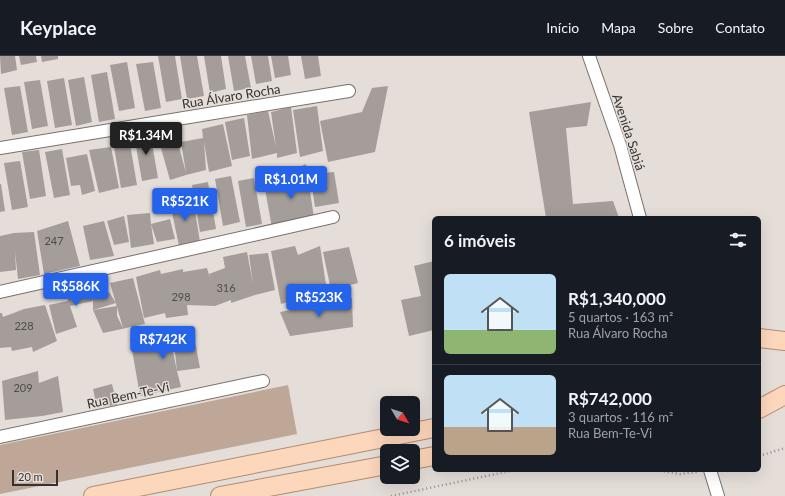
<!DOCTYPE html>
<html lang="pt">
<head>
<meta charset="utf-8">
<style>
  :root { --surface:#171b24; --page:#20242c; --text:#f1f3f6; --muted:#9ea1a6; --line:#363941; --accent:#2563eb }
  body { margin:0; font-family:Lato,sans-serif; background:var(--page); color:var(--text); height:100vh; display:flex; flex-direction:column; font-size:15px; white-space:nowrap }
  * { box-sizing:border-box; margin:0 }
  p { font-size:13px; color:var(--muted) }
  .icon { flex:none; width:22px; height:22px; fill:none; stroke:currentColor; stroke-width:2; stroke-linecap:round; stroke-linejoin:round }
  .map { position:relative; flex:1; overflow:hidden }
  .sheet { position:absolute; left:432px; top:160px; width:329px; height:256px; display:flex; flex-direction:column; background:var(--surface); border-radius:6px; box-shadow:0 4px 16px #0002 }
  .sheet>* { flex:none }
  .needle { width:26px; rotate:129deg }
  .fabs { position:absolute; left:380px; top:340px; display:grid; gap:8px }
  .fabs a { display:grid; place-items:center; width:40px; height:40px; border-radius:6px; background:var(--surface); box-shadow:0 4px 16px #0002; font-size:20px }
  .scale { position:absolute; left:12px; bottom:10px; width:46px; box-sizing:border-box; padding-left:4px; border:2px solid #34312f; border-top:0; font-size:11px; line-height:14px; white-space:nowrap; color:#34312f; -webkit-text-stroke:3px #e4ddd8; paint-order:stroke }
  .price { position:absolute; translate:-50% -34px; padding:0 9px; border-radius:4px; background:var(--accent); color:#fff; font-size:13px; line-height:26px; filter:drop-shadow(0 1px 2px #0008) }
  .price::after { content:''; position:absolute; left:50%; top:24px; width:12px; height:9px; margin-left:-6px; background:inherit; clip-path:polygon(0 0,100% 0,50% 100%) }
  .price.selected { background:#222; color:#fff }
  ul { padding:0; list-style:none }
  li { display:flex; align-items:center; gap:12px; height:100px; padding:0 12px }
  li+li { border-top:1px solid var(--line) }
  li span { display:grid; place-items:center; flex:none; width:112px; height:80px; border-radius:6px; color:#555 }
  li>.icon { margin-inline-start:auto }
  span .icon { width:48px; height:48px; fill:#fffc; stroke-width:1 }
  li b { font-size:17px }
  h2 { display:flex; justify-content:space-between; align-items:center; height:48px; padding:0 12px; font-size:17px }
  header { display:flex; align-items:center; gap:24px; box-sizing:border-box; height:56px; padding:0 20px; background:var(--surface); border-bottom:1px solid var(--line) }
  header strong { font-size:19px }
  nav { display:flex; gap:22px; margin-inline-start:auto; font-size:14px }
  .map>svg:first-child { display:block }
  .green { fill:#bea797 }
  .building { fill:#a49d99 }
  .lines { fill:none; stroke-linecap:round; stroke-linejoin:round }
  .street-casing { stroke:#77716c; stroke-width:14 }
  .primary-casing { stroke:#b58b6e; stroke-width:20 }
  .path { stroke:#95908c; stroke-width:2.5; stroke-dasharray:1 3; stroke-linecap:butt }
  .street { stroke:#fff; stroke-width:12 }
  .primary { stroke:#fdd7bc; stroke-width:18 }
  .labels { text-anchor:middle; stroke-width:3; stroke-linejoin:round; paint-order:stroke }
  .number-label { font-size:11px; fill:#504c4a }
  .street-label { font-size:13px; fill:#34312f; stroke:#e4ddd8 }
</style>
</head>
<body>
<header>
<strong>Keyplace</strong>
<nav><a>Início</a><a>Mapa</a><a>Sobre</a><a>Contato</a></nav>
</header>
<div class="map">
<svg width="785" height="440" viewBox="0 0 785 440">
  <rect width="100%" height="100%" fill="#e4ddd8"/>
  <path class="green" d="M288 329 297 378 0 438V389Z"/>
  <g class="building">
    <path d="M0 0H15L17 14 1 18Z"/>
    <path d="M19 0H36L37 6 21 9Z"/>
    <path d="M41 0H58V3L42 6Z"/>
    <path d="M158 0H175L182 43 166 46Z"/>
    <path d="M180 0H197L204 40 187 43Z"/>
    <path d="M204 0H221L226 33 210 37Z"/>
    <path d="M228 0H245L251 32 234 35Z"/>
    <path d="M251 0H268L272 25 256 28Z"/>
    <path d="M271 0H288L291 19 275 22Z"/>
    <path d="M301 0H318L321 20 305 23Z"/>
    <path d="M127 6 135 52 119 55 110 9Z"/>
    <path d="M153 6 161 52 145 55 136 8Z"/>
    <path d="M107 16 115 63 99 66 91 19Z"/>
    <path d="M84 21 92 66 76 70 68 24Z"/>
    <path d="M64 22 72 69 55 72 47 25Z"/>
    <path d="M40 24 48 70 32 73 24 26Z"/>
    <path d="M20 30 28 76 12 79 4 32Z"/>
    <path d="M388 30 375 96 328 106 320 65 362 56 372 32Z"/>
    <path d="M591 46 587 70 566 72 573 148 613 145 619 162H546L529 56Z"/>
    <path d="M317 50 323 95 300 101 293 54Z"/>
    <path d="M291 51 297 97 277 102V97L252 103 247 59 268 55 276 91 271 56Z"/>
    <path d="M244 62 250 100 232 104 225 66Z"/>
    <path d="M223 68 232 110 209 116 204 86 206 114 186 119 170 124 161 92 178 87 186 117 181 86 203 82 202 73Z"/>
    <path d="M150 76 158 122 142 125 134 79Z"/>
    <path d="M129 82 137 129 121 132 113 85Z"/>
    <path d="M111 91 119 132 99 137 89 94Z"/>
    <path d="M62 93 70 139 54 142 45 96Z"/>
    <path d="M39 94 46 140 30 143 22 96Z"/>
    <path d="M87 98 95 135 82 139 80 129 71 130 66 102Z"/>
    <path d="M20 105 28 151 12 154 4 107Z"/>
    <path d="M306 108 314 162 272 172 265 133 284 127H293L294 113Z"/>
    <path d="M334 116 339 147 315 151 310 118Z"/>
    <path d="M231 120 240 166 223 170 215 123Z"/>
    <path d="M254 122 262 168 246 171 238 125Z"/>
    <path d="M208 126 216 173 200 176 192 129Z"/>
    <path d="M0 128H1L5 155 0 156Z"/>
    <path d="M193 142 200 186 179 190 170 147Z"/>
    <path d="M150 157 151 168 170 163 175 183 157 186 151 168 154 188 131 192 127 159Z"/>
    <path d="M124 160 129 186 114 189 107 165Z"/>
    <path d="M68 165 80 210 44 218 37 175Z"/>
    <path d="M104 165 114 200 90 204 83 170Z"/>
    <path d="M34 176 40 219 18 223 15 195 16 214 0 216V180L14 177Z"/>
    <path d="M295 190 298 199 320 190 327 235 281 248 271 195Z"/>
    <path d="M349 191 358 227 331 234 323 196Z"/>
    <path d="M247 196 253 228 249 199 268 197 275 234 255 239 231 247V244L215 250 187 249 188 259 166 262 165 257 144 262 136 221 160 214 161 218 183 213V216L207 212 211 226 209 218 225 212 223 201Z"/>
    <path d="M434 205V274L409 280 401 244 421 240 414 210Z"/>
    <path d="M133 222 145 268 103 277 93 254 117 250V260L123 272 110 227Z"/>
    <path d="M89 228 93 245V241L109 236 116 247 93 254V245L70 250 77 271 56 278 49 249 68 245 66 233Z"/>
    <path d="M352 242 353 271 290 280 280 256Z"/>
    <path d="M45 249 57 285 33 296 32 291 12 295 11 291 0 292V257H2L3 261 24 253Z"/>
    <path d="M192 270 200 312 177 315 181 331 140 340 130 282 169 277 177 315 173 277Z"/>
    <path d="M38 315 39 327 58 320 63 356 42 360 5 364 2 325Z"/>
    <path d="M112 328 117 349 97 351 93 333Z"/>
  </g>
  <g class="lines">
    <defs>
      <g id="street">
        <path d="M589 0 620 89 640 162"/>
        <path d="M0 92 349 35"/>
        <path d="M0 236 333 161"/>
        <path d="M0 381 263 325"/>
        <path d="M710 414 718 440"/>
      </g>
      <g id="primary">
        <path d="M759 282 785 285"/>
        <path d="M759 353 785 339"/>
        <path d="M413 404 434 400"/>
        <path d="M93 440 434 372"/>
        <path d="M220 440 387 409"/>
      </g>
    </defs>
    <use href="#street" class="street-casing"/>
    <use href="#primary" class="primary-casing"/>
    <g class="path">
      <path d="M759 400 785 392"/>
      <path d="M656 414 680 418 697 416"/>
      <path d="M391 440 515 414"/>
    </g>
    <use href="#street" class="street"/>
    <use href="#primary" class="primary"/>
  </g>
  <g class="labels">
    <g class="number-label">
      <text x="54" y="189">247</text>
      <text x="226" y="236">316</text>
      <text x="181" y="245">298</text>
      <text x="24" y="274">228</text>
      <text x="23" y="336">209</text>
    </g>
    <g class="street-label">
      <text transform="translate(231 40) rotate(-9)" y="5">Rua Álvaro Rocha</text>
      <text transform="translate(629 76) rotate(72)" y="5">Avenida Sabiá</text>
      <text transform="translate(128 339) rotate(-12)" y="5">Rua Bem-Te-Vi</text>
    </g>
  </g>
</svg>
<div class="fabs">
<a><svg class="needle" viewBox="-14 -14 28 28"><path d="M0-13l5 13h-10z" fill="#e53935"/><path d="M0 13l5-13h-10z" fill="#9ea1a6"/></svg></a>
<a><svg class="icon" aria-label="layers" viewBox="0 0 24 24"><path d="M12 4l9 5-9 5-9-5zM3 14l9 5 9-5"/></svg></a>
</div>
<div class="scale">20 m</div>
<b class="price selected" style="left:146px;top:100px">R$1.34M</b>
<b class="price" style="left:291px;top:144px">R$1.01M</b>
<b class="price" style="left:185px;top:166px">R$521K</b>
<b class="price" style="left:76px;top:251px">R$586K</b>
<b class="price" style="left:319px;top:262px">R$523K</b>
<b class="price" style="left:163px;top:304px">R$742K</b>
<section class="sheet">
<h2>6 imóveis<svg class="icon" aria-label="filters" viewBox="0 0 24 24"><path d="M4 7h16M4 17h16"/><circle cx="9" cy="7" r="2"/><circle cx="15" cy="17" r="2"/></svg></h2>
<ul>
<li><span style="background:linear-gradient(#bfe0f5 70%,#8fb573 0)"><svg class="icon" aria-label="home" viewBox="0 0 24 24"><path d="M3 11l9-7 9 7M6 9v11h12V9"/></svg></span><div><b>R$1,340,000</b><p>5 quartos · 163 m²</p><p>Rua Álvaro Rocha</p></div></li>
<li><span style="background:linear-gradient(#bfe0f5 65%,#b9a48a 0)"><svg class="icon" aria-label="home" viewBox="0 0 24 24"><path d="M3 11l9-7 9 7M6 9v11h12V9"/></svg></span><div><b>R$742,000</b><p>3 quartos · 116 m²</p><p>Rua Bem-Te-Vi</p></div></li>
</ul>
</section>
</div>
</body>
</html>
